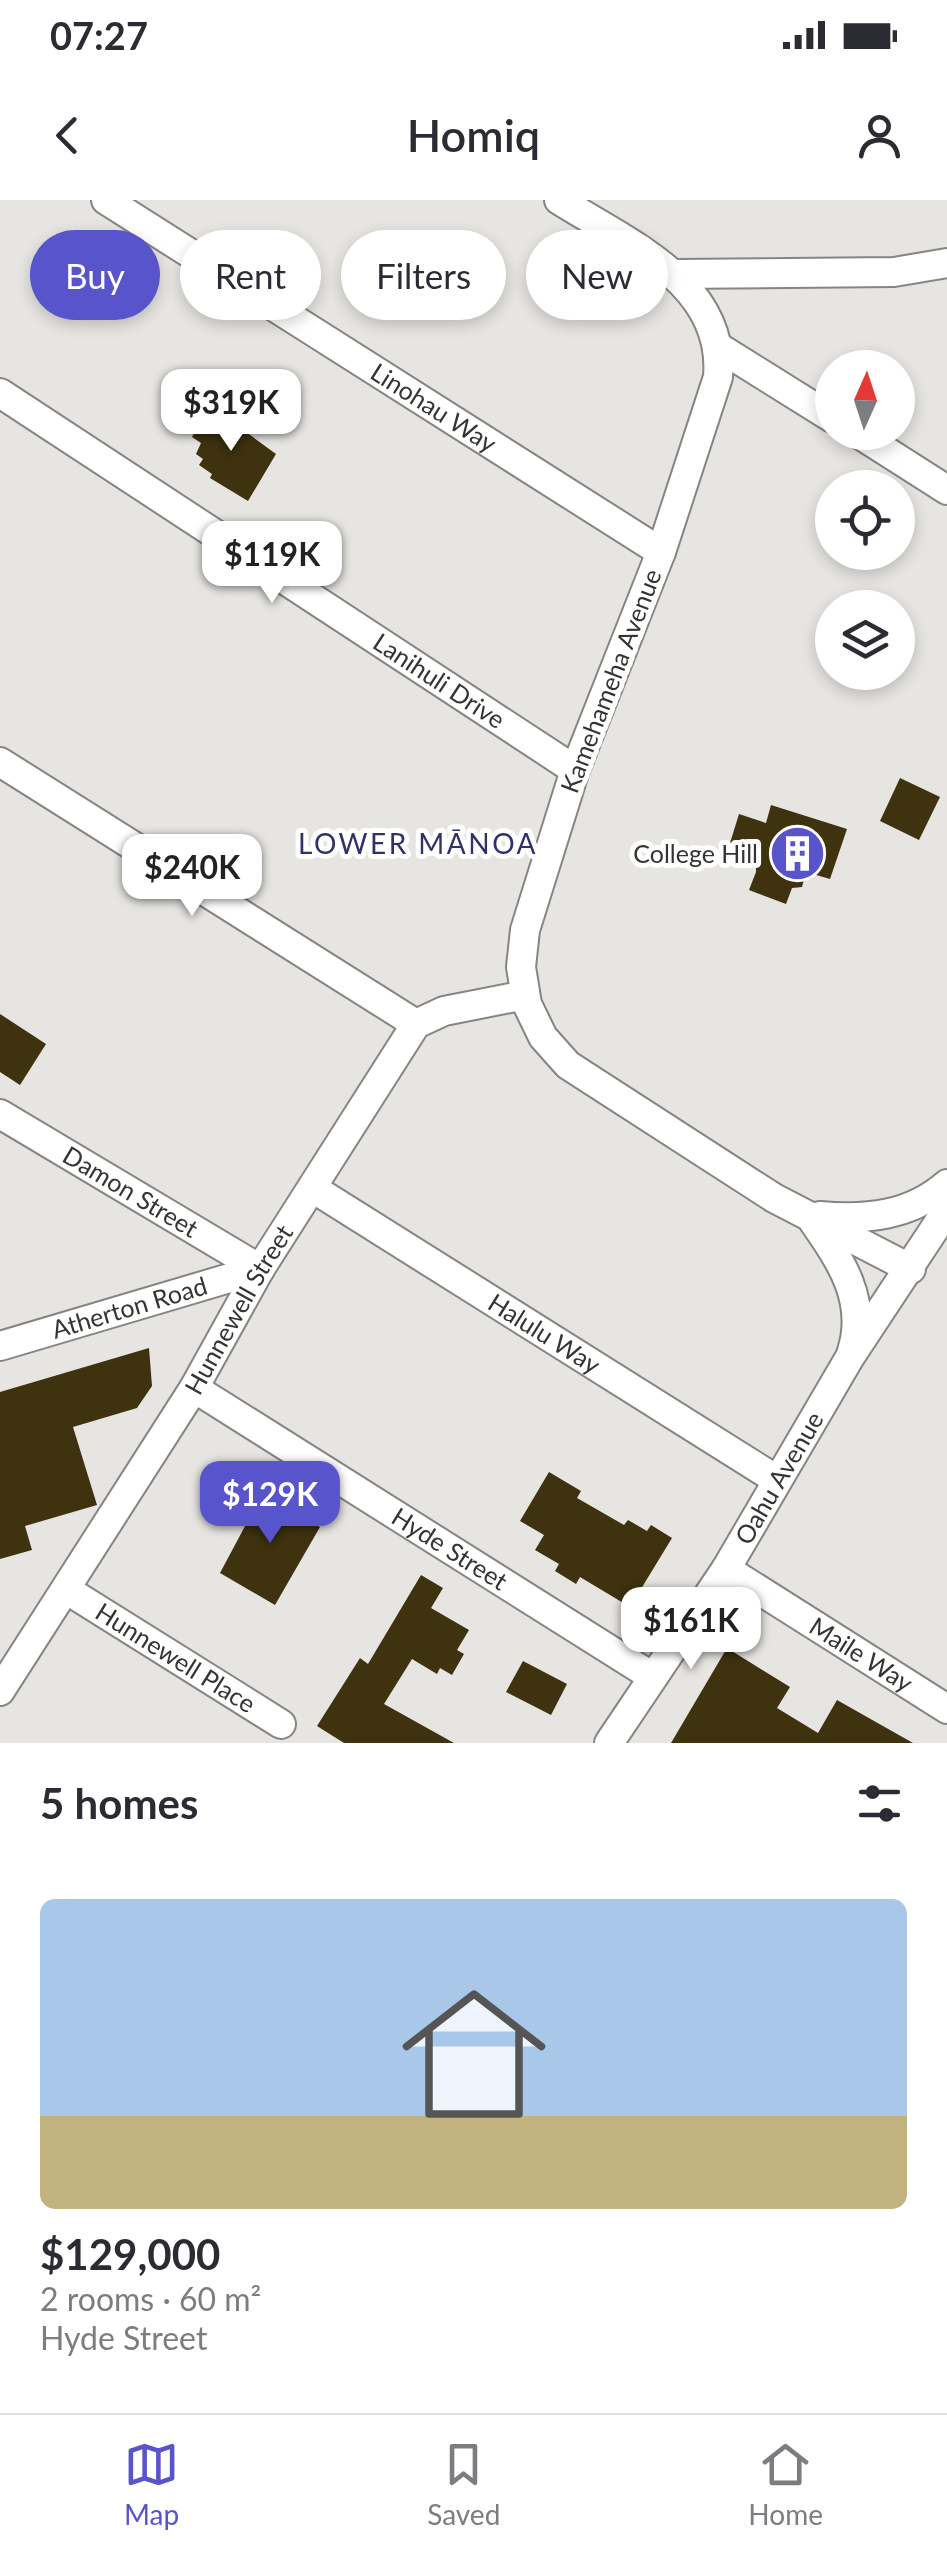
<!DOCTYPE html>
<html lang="en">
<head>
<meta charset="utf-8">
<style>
  :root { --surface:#fff; --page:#f2f2f3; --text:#2b2b33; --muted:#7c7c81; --line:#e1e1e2; --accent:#5854cb }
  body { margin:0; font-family:Lato,sans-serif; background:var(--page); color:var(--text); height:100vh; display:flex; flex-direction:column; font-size:38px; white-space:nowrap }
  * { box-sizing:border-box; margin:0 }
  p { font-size:32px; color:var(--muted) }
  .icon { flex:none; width:55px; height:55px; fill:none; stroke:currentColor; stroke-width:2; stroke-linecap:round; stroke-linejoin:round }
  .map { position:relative; height:1543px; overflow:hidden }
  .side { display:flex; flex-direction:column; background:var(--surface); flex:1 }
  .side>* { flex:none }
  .guide { position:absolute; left:30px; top:30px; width:888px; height:90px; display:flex; gap:20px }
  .needle { width:65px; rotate:3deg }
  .buttons { position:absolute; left:815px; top:150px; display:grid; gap:20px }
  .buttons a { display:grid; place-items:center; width:100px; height:100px; border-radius:50%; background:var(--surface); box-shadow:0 5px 15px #0003; font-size:50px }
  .price { position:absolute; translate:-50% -85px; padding:0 22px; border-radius:20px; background:#fff; color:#222; font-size:32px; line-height:65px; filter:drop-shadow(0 2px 5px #0008) }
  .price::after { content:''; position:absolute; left:50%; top:60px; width:30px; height:22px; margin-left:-15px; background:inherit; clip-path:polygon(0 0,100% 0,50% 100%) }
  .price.selected { background:var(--accent); color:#fff }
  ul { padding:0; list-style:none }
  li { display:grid; align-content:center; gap:20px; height:530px; padding:0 40px }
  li+li { border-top:2px solid var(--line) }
  li span { display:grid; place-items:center; height:310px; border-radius:15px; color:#555 }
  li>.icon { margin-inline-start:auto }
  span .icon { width:180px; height:180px; fill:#fffc; stroke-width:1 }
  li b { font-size:42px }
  h2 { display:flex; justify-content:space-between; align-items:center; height:120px; padding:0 40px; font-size:42px }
  .chip { padding:0 35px; border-radius:45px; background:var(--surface); box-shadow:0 5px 15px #0003; font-size:35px; line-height:90px }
  .chip.selected { background:var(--accent); color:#fff }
  .status { display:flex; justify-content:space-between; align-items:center; height:70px; padding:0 50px; background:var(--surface); direction:ltr }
  .status svg { height:28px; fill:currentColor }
  header { display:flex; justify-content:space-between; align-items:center; height:130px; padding:0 40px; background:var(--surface); font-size:45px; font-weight:600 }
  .tabs { display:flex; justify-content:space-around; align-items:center; height:140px; border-top:2px solid var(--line); background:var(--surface); font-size:28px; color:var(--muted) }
  .tabs a { display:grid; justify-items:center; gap:5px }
  .tabs .selected { color:var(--accent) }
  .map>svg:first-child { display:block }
  .building { fill:#3e320f }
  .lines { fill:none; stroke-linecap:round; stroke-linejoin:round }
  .minor-casing { stroke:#868583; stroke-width:32 }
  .minor { stroke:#fff; stroke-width:28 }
  .labels { text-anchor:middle; stroke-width:10; stroke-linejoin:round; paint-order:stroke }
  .street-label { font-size:25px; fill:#343433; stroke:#fff }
  .poi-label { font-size:25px; fill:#343433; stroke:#fff; text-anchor:end }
  .neighbourhood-label { font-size:28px; letter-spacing:2.5px; fill:#30306a; stroke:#fff }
</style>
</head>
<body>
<div class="status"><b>07:27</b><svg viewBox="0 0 49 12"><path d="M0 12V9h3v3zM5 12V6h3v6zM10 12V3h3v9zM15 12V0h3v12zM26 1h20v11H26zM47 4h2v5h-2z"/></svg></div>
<header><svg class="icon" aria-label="back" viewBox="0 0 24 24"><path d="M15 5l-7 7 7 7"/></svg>Homiq<svg class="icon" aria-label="person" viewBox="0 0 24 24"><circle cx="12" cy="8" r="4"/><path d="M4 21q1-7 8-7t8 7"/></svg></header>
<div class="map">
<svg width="947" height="1543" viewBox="0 0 947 1543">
  <rect width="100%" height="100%" fill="#e6e5e2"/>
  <g class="building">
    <path d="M209 205 276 254 248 301 210 278 212 274 199 265 203 259 196 254 201 243 192 237Z"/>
    <path d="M900 578 940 597 919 640 880 621Z"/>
    <path d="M771 605 847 629 830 679 806 672 802 687 792 688 786 704 749 690 756 672V651L730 643 739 614 766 623Z"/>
    <path d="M0 814 46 844 20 885 0 872Z"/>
    <path d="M149 1148 152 1186 137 1208 73 1227 97 1305 25 1326 32 1350 0 1359V1192Z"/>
    <path d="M549 1272 581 1291 577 1298 624 1325 628 1320 647 1331 651 1325 672 1338 630 1407 580 1377 576 1384 555 1371 559 1364 535 1350 544 1335 520 1321Z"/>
    <path d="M268 1283 300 1302 292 1312 320 1327 275 1405 220 1373Z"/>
    <path d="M421 1375 443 1388 431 1408 469 1430 457 1450 464 1454 452 1475 440 1468 437 1474 412 1459 384 1504 454 1543H344L317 1526 360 1458 368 1464Z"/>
    <path d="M727 1448 790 1487 777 1508 818 1533 837 1500 913 1543H671Z"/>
    <path d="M523 1461 567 1484 551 1515 506 1492Z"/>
  </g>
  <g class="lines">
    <defs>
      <g id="minor">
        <path id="s1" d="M106 0 661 352"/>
        <path d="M559 0C627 43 726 83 718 177L661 352 575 570 525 730 521 767 527 804 543 837 568 865 774 998 911 1069"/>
        <path d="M674 74 894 72 947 63"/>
        <path d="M720 148 832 218"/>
        <path id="s2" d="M0 193 575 570"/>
        <path d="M856 232 947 290"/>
        <path d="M0 562 416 824"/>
        <path id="s3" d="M0 914 260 1069"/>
        <path id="s4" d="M314 989 777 1280"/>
        <path d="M820 1016C867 1020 910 1016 947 984"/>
        <path d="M813 1021C840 1060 868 1100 852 1151"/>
        <path id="s5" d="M0 1146 260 1069"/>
        <path id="s6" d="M194 1188 653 1477"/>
        <path id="s7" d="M726 1369 947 1509"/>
        <path id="s8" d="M67 1390 281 1524"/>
        <path id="s9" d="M0 1491 194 1188 260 1069 416 824 444 811 525 795"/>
        <path id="s10" d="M609 1543 726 1369 850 1157 947 1010"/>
      </g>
    </defs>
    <use href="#minor" class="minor-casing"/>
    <use href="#minor" class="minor"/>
  </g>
  <defs>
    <symbol id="building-disc" viewBox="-11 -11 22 22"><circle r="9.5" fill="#5854cb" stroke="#fff"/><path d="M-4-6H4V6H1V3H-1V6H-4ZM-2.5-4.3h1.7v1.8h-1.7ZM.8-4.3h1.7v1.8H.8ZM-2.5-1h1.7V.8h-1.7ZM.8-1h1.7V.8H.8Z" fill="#fff"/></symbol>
  </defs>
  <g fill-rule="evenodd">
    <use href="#building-disc" x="766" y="622" width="63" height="63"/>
  </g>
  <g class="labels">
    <g class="street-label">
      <text dy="9" stroke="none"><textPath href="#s1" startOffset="388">Linohau Way</textPath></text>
      <text dy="9" stroke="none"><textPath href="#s2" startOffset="525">Lanihuli Drive</textPath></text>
      <text transform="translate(611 481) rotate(-69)" y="9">Kamehameha Avenue</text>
      <text dy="9" stroke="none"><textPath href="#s3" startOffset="152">Damon Street</textPath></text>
      <text dy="9" stroke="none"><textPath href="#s5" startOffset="135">Atherton Road</textPath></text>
      <text dy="9" stroke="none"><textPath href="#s9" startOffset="450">Hunnewell Street</textPath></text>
      <text dy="9" stroke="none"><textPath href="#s4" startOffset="272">Halulu Way</textPath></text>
      <text dy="9" stroke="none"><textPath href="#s10" startOffset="315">Oahu Avenue</textPath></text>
      <text dy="9" stroke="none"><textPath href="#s6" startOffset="302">Hyde Street</textPath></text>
      <text dy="9" stroke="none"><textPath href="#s7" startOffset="160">Maile Way</textPath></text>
      <text dy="9" stroke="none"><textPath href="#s8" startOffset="128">Hunnewell Place</textPath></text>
    </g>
    <g class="poi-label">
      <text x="758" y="663">College Hill</text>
    </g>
    <g class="neighbourhood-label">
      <text x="418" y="654">LOWER MĀNOA</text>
    </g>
  </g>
</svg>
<div class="buttons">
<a><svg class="needle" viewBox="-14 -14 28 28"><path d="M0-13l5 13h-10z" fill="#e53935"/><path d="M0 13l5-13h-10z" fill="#7c7c81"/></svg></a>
<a><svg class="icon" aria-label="locate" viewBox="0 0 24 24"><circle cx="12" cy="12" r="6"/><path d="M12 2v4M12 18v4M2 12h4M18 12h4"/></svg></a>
<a><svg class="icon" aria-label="layers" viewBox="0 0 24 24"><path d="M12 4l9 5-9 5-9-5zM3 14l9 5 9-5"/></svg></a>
</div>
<b class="price" style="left:231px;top:254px">$319K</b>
<b class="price" style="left:272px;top:406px">$119K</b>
<b class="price" style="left:192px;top:719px">$240K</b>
<b class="price selected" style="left:270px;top:1346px">$129K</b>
<b class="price" style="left:691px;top:1472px">$161K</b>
<div class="guide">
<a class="chip selected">Buy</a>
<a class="chip">Rent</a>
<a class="chip">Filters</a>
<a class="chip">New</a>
</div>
</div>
<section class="side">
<h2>5 homes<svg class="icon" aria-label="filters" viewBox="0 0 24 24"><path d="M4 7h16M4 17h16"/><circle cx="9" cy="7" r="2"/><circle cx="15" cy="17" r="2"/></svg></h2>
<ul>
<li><span style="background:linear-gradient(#a9c7e8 70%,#c2b280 0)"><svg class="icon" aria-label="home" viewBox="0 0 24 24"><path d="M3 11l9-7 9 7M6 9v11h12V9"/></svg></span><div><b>$129,000</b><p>2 rooms · 60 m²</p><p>Hyde Street</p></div></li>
</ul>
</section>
<nav class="tabs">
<a class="selected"><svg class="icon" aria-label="map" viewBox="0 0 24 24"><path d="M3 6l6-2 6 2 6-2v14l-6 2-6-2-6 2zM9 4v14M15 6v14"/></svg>Map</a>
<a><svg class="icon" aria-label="saved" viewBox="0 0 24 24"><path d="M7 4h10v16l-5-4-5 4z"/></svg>Saved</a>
<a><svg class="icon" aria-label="home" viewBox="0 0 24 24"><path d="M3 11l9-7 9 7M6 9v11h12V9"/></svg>Home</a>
</nav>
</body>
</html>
